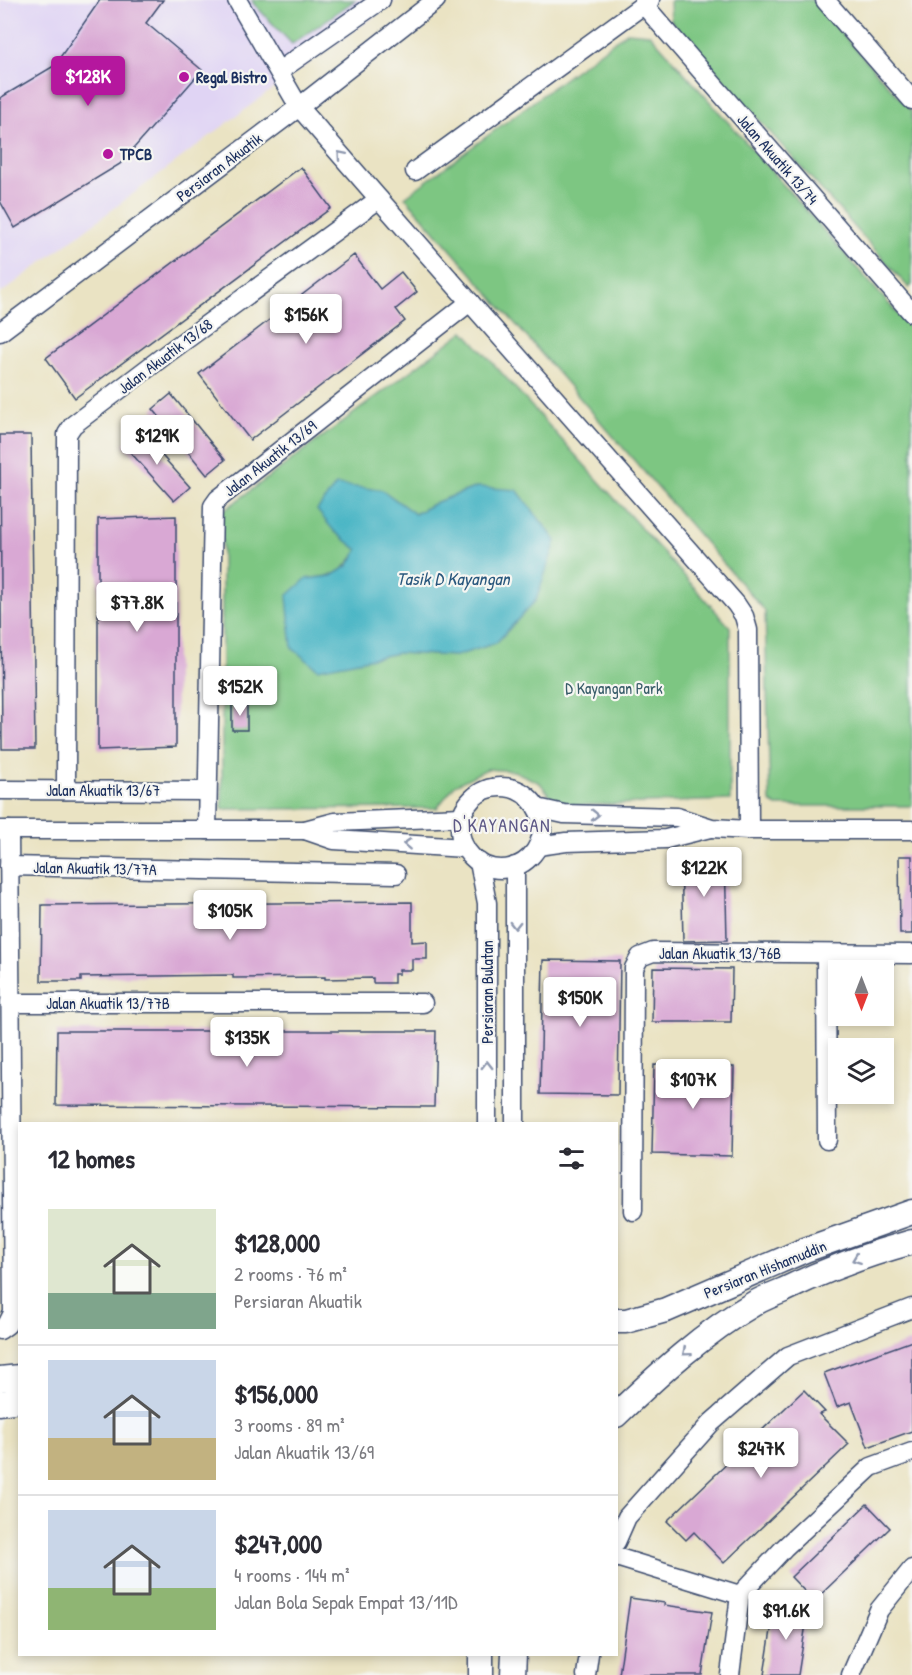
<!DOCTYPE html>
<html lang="en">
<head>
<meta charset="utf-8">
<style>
  :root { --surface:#fff; --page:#f7f7f7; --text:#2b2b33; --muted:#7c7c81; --line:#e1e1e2; --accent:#b5179e }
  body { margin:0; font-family:"Patrick Hand",sans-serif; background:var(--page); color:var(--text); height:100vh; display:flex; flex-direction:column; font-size:22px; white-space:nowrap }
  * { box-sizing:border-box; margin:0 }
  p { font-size:20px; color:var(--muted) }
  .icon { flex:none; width:33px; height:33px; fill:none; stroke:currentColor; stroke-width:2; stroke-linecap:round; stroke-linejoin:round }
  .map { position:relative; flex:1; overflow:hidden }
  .drawer { position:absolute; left:18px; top:1122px; width:600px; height:534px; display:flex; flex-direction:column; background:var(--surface); border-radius:0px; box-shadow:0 3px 9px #0003 }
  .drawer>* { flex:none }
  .needle { width:39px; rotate:180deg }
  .buttons { position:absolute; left:828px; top:960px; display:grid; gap:12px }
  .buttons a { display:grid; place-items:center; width:66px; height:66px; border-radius:0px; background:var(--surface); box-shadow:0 3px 9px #0003; font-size:30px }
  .price { position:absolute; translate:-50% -51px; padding:0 14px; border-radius:6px; background:#fff; color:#222; font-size:20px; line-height:39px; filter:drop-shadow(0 2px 3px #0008) }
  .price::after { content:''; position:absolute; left:50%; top:36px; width:18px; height:14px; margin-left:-9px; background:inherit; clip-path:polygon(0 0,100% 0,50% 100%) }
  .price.selected { background:var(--accent); color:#fff }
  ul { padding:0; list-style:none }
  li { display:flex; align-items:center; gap:18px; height:150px; padding:0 30px }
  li+li { border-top:2px solid var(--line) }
  li span { display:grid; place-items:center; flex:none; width:168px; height:120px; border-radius:0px; color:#555 }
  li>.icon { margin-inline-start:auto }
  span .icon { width:72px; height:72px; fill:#fffc; stroke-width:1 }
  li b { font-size:26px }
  h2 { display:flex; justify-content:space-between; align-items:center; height:72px; padding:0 30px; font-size:26px }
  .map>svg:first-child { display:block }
  .built { fill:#e0d4f4 }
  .green { fill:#7dc682; stroke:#4c7a70; stroke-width:1.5; fill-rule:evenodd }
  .water { fill:#49b5c5; stroke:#327292; stroke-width:1.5 }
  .building { fill:#d9a8d4 }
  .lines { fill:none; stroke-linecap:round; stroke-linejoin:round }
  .minor-casing { stroke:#3a4a6d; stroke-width:21 }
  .major-casing { stroke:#3a4a6d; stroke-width:27 }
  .minor { stroke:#fff; stroke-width:18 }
  .major { stroke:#fff; stroke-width:24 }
  .oneway { stroke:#8d97ae }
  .poi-dot { fill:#b5179e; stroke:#f6f6f2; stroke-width:2 }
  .labels { text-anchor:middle; stroke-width:4.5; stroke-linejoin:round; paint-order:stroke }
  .poi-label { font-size:16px; font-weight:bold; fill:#1b2f5e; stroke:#f6f6f2; text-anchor:start }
  .street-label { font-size:16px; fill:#1b2f5e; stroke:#f6f6f2 }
  .park-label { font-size:16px; fill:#385c69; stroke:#f6f6f2 }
  .water-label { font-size:18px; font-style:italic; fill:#29577d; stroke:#f6f6f2 }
  .neighbourhood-label { font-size:18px; letter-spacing:1.5px; fill:#5e5987; stroke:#f6f6f2 }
</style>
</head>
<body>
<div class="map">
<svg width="912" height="1675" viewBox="0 0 912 1675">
  <rect width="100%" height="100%" fill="#f6f6f2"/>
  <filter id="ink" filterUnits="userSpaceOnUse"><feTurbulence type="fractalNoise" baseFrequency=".0167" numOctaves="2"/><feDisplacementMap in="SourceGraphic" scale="12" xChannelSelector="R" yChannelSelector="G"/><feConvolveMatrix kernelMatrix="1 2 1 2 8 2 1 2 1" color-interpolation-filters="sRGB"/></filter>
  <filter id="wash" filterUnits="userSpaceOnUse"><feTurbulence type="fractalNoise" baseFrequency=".008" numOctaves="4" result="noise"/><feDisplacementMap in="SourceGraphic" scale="24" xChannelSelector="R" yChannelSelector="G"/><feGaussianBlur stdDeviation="1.35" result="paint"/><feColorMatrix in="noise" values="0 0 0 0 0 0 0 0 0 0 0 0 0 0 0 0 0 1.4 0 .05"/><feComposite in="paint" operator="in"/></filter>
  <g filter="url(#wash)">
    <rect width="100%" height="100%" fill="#eae3c3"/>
    <path class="built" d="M0 0H397L267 93 0 294Z"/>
    <g class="green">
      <path d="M252 0H355L292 44 253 3Z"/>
      <path d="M672 0H812L912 112V285L909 288 671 21 670 2Z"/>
      <path d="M627 32 650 34 912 330V806H777L770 802 765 611 405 197Z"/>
      <path d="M464 331 730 627V800L558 806 540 783 514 771 487 769 455 785 437 808 222 809V512ZM477 487 456 656 398 653 318 668 306 579C334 576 342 575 358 550L334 531 382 490 415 514 437 502Z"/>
    </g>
    <path class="water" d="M336 485 382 490 415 514 437 502 477 487 517 490 556 541 536 600 496 643 456 656 398 653 318 669 292 648 287 596 306 579 331 576 348 566 358 550 334 531 317 510Z"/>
    <g id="blocks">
      <g class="building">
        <path d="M100 0H163L146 23 202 70 120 164 15 228 0 201V98L54 66Z"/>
        <path d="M301 167 331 208 75 398 46 358Z"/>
        <path d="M354 255 380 289 401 272 417 292 396 309 405 321 250 440 199 374Z"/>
        <path d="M171 394 225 460 207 475 153 409Z"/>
        <path d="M139 430 190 487 174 501 123 444Z"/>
        <path d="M0 435H31L35 749H2Z"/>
        <path d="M176 516V747L98 750V519Z"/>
        <rect x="232" y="704" width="15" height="26"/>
        <path d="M725 855 727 940 683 941 681 856Z"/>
        <path d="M899 856H912V934H900Z"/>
        <path d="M412 902V942L427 941V959H412V970H399V974H394V983H373V978L325 979V977L233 978V975L81 977V981H41L42 905Z"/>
        <path d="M543 960 620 961 618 1095 540 1094Z"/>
        <path d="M653 968 732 969 731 1022H652Z"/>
        <path d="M57 1031H436L434 1107 56 1105Z"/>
        <path d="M654 1065 734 1067 732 1156 652 1154Z"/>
        <path d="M912 1341V1431L868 1447 851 1402 837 1407 824 1373Z"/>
        <path d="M804 1390 825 1412 819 1414 849 1444 724 1563 694 1532 686 1540 667 1521Z"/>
        <path d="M867 1504 890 1528 814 1601 791 1577Z"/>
        <path d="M630 1598 665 1603 664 1605 712 1612 702 1675H619Z"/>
        <path d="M775 1605 808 1611 798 1675H764Z"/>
      </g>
    </g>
  </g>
  <g filter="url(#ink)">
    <use href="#blocks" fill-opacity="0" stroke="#3a4a6d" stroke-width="1.5"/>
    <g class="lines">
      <defs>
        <g id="minor">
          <path d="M237 0 299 107 379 199 736 604 744 616 748 630 749 830"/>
          <path d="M825 0 912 100"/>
          <path d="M644 5 912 313"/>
          <path d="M279 71 381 0"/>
          <path d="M415 171 650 0"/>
          <path d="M0 332 299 107 436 0"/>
          <circle cx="501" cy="828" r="41"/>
          <path d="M0 790 207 791"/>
          <path d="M66 790 67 434 73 425 169 352 379 199"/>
          <path d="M537 808 564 814 677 817 712 828 749 830H912"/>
          <path d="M0 830H305L335 822 462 817"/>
          <path d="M207 830 213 506 218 499 470 302"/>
          <path d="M305 830 334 840 465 848"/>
          <path d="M538 846 566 842 666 839 710 828"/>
          <path d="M479 862 487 903V1124"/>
          <path d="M9 866 396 874"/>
          <path d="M826 954 827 1140"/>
          <path d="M10 1003H423"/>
          <path d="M515 1124V866"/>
          <path d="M633 1211 634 968 640 957 653 952 912 954"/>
          <path d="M0 1330 7 1325 13 1313 9 830"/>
          <path d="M616 1542 627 1517 711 1423 788 1356 912 1308"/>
          <path d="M616 1557 740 1595"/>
          <path d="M586 1675 589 1654"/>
          <path d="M730 1675 740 1595 784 1548 871 1467 912 1452"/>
          <path d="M851 1675 879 1610 912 1569"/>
        </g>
        <g id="major">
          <path d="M616 1321H626L666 1310 805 1250 912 1212"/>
          <path d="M0 1379 20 1377"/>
          <path d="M0 1403 20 1400"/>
          <path d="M616 1415C659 1374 703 1333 755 1303 764 1298 774 1294 784 1290 825 1270 868 1254 912 1242"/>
          <path d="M481 1654V1675"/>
          <path d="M513 1675 514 1654"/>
        </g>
      </defs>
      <use href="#minor" class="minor-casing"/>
      <use href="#major" class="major-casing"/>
      <use href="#minor" class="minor"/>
      <use href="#major" class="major"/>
    </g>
    <defs><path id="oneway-chevron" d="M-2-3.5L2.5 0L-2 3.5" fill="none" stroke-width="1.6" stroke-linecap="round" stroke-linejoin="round" transform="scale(1.5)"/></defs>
    <g class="oneway">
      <use href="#oneway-chevron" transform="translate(341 155) rotate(-131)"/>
      <use href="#oneway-chevron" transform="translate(595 815) rotate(1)"/>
      <use href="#oneway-chevron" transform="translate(407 844) rotate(-177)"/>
      <use href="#oneway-chevron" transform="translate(515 925) rotate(90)"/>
      <use href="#oneway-chevron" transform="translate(487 1065) rotate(-90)"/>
      <use href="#oneway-chevron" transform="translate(856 1259) rotate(159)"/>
      <use href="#oneway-chevron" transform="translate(686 1352) rotate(140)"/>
    </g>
  </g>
  <g class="poi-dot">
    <circle cx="184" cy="77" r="6"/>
    <circle cx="108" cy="154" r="6"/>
  </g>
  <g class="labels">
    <g class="poi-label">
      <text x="196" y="83">Regal Bistro</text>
      <text x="120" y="160">TPCB</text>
    </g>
    <g class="street-label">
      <text transform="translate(778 159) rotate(49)" y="6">Jalan Akuatik 13/74</text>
      <text transform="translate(219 167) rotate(-37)" y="6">Persiaran Akuatik</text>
      <text transform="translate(165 356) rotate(-37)" y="6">Jalan Akuatik 13/68</text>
      <text transform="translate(270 458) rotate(-38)" y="6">Jalan Akuatik 13/69</text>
      <text x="103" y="796">Jalan Akuatik 13/67</text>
      <text transform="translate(95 868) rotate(1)" y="6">Jalan Akuatik 13/77A</text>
      <text x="720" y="959">Jalan Akuatik 13/76B</text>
      <text transform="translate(487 992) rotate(-90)" y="6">Persiaran Bulatan</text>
      <text x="108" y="1009">Jalan Akuatik 13/77B</text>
      <text transform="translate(765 1269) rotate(-22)" y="6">Persiaran Hishamuddin</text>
    </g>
    <g class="park-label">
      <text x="614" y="694">D Kayangan Park</text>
    </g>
    <g class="water-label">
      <text x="453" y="585">Tasik D Kayangan</text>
    </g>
    <g class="neighbourhood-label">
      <text x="502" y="832">D'KAYANGAN</text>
    </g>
  </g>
</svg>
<div class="buttons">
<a><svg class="needle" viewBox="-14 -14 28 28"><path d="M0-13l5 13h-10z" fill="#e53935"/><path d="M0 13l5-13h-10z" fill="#7c7c81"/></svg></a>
<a><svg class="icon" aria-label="layers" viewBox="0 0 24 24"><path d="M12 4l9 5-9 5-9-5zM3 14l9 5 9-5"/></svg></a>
</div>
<b class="price selected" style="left:88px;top:107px">$128K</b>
<b class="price" style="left:306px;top:345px">$156K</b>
<b class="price" style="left:157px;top:466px">$129K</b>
<b class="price" style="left:137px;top:633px">$77.8K</b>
<b class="price" style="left:240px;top:717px">$152K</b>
<b class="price" style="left:704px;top:898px">$122K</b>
<b class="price" style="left:230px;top:941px">$105K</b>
<b class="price" style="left:580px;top:1028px">$150K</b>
<b class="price" style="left:247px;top:1068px">$135K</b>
<b class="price" style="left:693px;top:1110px">$107K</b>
<b class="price" style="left:761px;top:1479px">$247K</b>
<b class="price" style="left:786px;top:1641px">$91.6K</b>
<section class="drawer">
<h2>12 homes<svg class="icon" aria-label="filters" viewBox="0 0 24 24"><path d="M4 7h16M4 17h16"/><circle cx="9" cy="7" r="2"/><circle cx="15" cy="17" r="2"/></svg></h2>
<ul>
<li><span style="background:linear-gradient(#dfe7d0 70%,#7fa58c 0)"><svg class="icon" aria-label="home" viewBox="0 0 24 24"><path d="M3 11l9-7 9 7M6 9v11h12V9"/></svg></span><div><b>$128,000</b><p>2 rooms · 76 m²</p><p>Persiaran Akuatik</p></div></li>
<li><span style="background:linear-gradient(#c9d6e8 65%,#c2b280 0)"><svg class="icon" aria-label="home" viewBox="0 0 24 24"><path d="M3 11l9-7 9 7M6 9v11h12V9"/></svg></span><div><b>$156,000</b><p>3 rooms · 89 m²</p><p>Jalan Akuatik 13/69</p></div></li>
<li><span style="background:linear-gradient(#c9d6e8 65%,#8fb573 0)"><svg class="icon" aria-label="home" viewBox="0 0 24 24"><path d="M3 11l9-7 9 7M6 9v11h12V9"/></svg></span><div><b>$247,000</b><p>4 rooms · 144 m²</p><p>Jalan Bola Sepak Empat 13/11D</p></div></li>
</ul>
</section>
</div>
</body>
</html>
